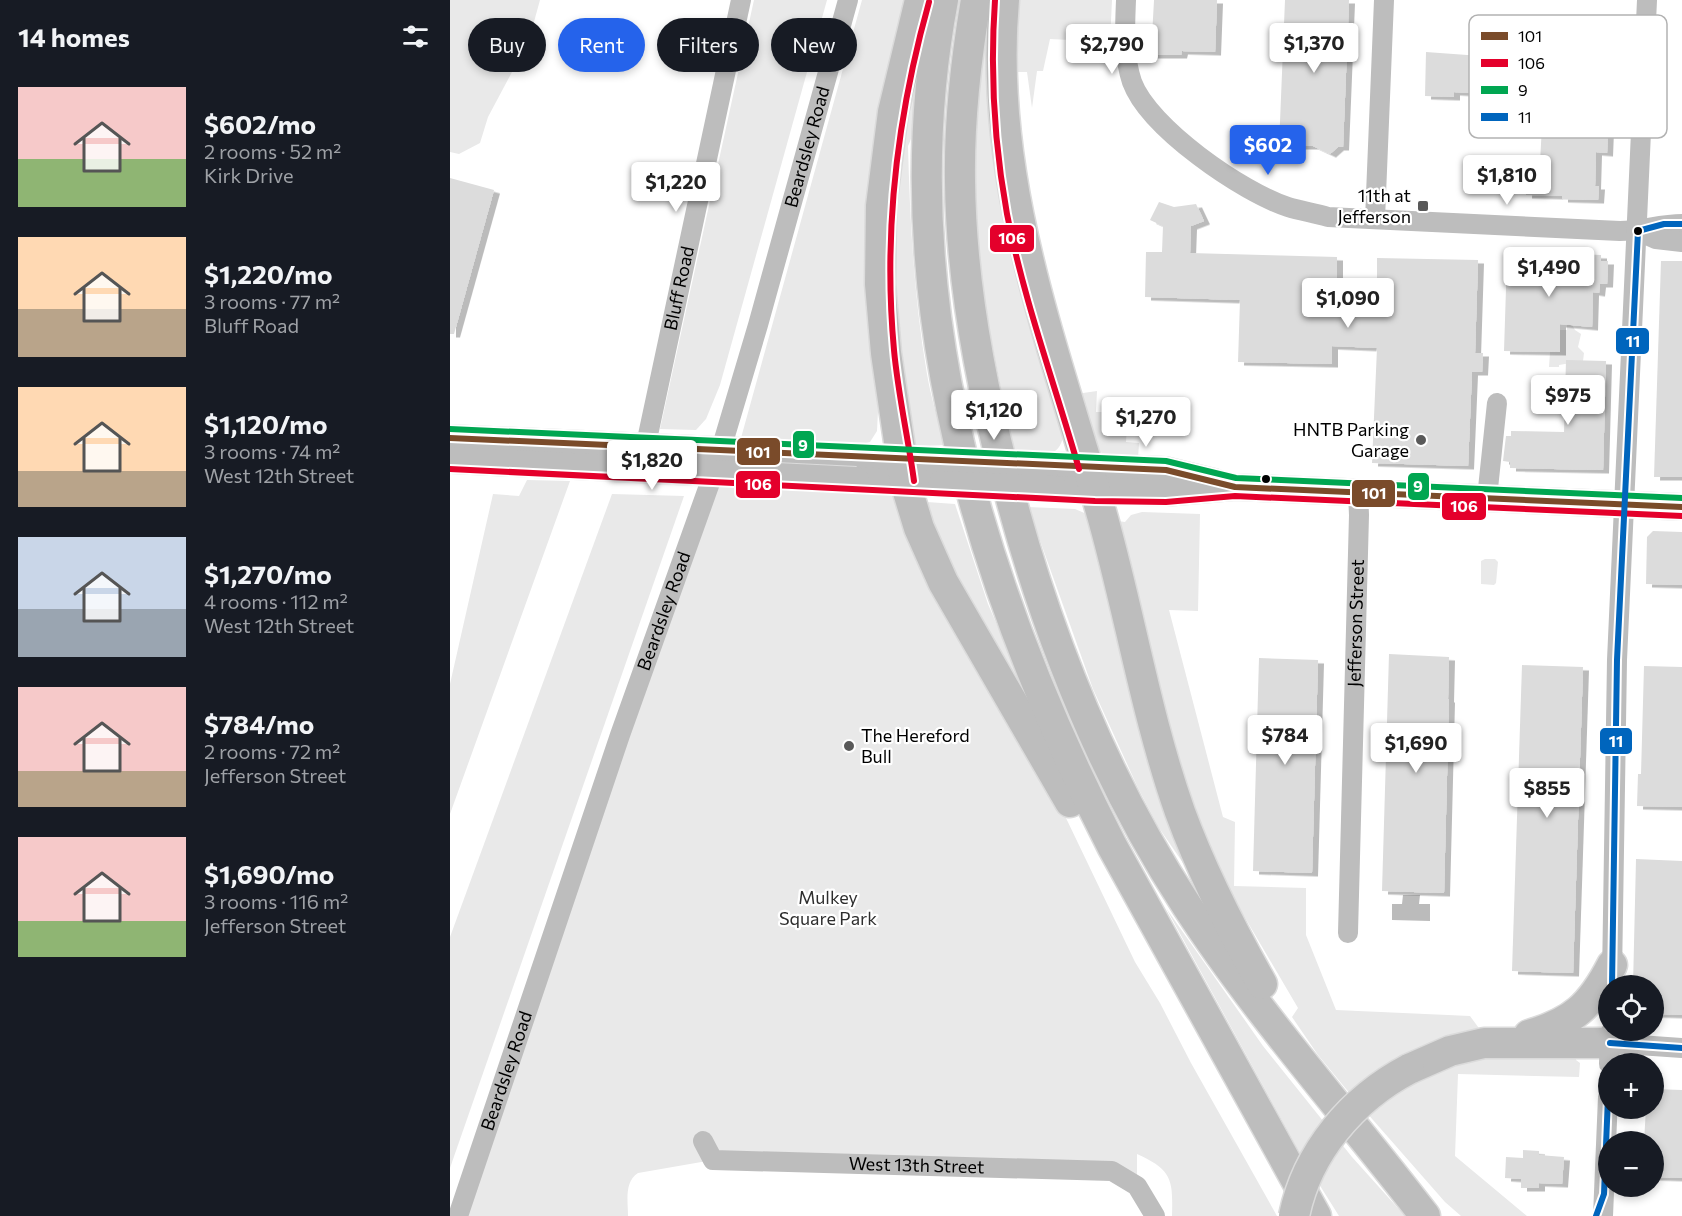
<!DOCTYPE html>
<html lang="en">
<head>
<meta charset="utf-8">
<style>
  :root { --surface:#171b24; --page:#20242c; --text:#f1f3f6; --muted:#9ea1a6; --accent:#2563eb }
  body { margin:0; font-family:Commissioner,sans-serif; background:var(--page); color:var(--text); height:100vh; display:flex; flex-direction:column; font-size:22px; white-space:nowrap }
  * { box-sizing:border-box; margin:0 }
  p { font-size:20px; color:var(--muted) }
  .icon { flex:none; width:33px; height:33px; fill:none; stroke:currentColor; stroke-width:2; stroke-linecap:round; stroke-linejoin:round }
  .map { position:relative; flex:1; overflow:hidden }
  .drawer { display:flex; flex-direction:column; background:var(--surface); width:450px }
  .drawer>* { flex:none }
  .guide { position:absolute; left:18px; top:18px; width:570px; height:54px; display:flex; gap:12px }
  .fabs { position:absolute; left:1148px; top:975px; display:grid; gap:12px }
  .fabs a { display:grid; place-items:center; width:66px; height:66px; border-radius:50%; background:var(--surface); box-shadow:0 3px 9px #0003; font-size:30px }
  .price { position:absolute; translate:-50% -51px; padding:0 14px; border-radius:6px; background:#fff; color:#222; font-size:20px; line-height:39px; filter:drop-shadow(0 2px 3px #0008) }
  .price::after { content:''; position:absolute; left:50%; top:36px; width:18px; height:14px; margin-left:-9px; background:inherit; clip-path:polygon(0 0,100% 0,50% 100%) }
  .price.active { background:var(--accent); color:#fff }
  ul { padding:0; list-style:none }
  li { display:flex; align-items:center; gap:18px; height:150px; padding:0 18px }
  li span { display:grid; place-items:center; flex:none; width:168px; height:120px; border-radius:0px; color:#555 }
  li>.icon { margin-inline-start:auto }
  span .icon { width:72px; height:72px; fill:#fffc; stroke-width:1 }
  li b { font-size:26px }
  h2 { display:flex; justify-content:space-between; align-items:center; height:72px; padding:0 18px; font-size:26px }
  .chip { padding:0 21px; border-radius:27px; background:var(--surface); box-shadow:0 3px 9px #0003; font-size:21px; line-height:54px }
  .chip.active { background:var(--accent); color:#fff }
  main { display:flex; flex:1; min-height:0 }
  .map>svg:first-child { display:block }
  .green { fill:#e9e9e9 }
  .water { fill:#bbb }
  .building { fill:#dcdcdc; filter:url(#shadow) }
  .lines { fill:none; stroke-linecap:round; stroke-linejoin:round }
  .major-casing { stroke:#dbdbdb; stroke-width:28 }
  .highway-casing { stroke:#dbdbdb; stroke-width:33 }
  .minor { stroke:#bdbdbd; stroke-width:20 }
  .major { stroke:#bdbdbd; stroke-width:26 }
  .highway { stroke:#bdbdbd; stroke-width:30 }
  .major-bridge-casing { stroke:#dbdbdb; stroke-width:28; stroke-linecap:butt }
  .highway-bridge-casing { stroke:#dbdbdb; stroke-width:33; stroke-linecap:butt }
  .major-bridge { stroke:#bdbdbd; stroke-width:26 }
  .highway-bridge { stroke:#bdbdbd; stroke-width:30 }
  .bus-1-casing { stroke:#fff; stroke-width:10 }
  .bus-2-casing { stroke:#fff; stroke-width:10 }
  .bus-3-casing { stroke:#fff; stroke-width:10 }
  .bus-4-casing { stroke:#fff; stroke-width:10 }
  .bus-1 { stroke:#7a4b2a; stroke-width:6 }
  .bus-2 { stroke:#e4002b; stroke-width:6 }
  .bus-3 { stroke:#00a651; stroke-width:6 }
  .bus-4 { stroke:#0065bd; stroke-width:6 }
  .poi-dot { fill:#595959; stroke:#fff; stroke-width:2 }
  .bus-dot { fill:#000; stroke:#fff; stroke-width:2 }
  .labels { text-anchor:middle; stroke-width:4.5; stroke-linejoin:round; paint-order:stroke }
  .street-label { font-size:18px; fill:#000; stroke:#fff }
  .poi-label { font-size:18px; fill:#000; stroke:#fff; text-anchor:end }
  .park-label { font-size:18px; fill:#2e2e2e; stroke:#fff }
  .key { fill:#fff; stroke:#b2b2b2; stroke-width:1.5 }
  .key-label { font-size:16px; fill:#000 }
  .line-badge { stroke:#fff; stroke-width:2 }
  .badge-label { font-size:16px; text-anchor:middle; font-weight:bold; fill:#fff }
</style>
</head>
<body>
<main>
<section class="drawer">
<h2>14 homes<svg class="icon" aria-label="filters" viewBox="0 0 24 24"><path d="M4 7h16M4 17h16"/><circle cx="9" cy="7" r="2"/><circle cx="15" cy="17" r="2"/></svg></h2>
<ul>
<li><span style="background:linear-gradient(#f6c9c9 60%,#8fb573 0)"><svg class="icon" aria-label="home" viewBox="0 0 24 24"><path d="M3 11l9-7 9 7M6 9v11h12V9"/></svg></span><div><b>$602/mo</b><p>2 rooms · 52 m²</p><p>Kirk Drive</p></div></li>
<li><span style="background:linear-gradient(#ffd9b3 60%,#b9a48a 0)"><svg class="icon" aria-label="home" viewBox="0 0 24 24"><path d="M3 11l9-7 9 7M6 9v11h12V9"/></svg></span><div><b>$1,220/mo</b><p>3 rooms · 77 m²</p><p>Bluff Road</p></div></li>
<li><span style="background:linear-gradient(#ffd9b3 70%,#b9a48a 0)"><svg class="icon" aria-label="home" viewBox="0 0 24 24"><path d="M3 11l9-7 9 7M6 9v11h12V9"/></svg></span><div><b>$1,120/mo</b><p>3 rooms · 74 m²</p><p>West 12th Street</p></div></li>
<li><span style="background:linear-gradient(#c9d6e8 60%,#9aa5b1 0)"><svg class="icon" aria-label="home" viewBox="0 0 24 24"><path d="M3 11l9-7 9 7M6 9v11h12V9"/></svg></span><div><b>$1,270/mo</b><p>4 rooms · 112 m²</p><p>West 12th Street</p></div></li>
<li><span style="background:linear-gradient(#f6c9c9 70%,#b9a48a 0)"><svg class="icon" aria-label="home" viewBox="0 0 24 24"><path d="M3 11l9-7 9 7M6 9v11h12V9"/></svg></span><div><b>$784/mo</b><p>2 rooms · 72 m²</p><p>Jefferson Street</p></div></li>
<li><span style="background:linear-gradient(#f6c9c9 70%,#8fb573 0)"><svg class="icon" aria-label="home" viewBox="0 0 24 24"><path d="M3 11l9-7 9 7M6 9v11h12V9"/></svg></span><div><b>$1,690/mo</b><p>3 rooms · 116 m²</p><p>Jefferson Street</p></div></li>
</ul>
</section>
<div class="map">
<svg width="1232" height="1216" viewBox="0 0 1232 1216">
  <defs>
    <filter id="shadow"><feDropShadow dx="6" dy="3.5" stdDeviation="0" flood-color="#0004"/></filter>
  </defs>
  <rect width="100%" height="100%" fill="#fff"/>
  <g class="green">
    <path d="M0 0H90L79 40 38 117 30 143 9 154 0 152Z"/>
    <path d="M304 0H377L270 385 256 419 246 430 210 429Z"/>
    <path d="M412 0H464L420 282 428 411 427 431 420 442 412 444 291 438Z"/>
    <path d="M537 0 614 433C609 463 588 454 564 452 546 362 524 270 524 178 524 125 531 71 534 19Z"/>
    <path d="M570 0H662L660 42 600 39 593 71H587L582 108 577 72H568L566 57Z"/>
    <path d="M465 63C464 87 469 126 458 146 460 223 464 298 477 374 481 398 489 422 494 445L466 447 461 441 446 361 444 215Z"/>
    <path d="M1121 323 1125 330 1131 334 1128 347 1134 353 1133 361 1109 365V367H1099L1100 352H1105L1110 330H1117V325Z"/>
    <path d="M647 391 646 412H659V426L677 427 676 442 689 443 688 459 658 456 648 451 626 394Z"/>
    <path d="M256 472 455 482 685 962 710 1003 741 1063 827 1216H722C723 1179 722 1170 687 1154V1186L662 1171 263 1160 188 1173C174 1182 178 1201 178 1216H6Z"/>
    <path d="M77 480 120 481 0 814V684L43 494 69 496Z"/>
    <path d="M162 494 234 496 0 1168V937Z"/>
    <path d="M477 502 505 504 538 604 601 750 526 626 492 548Z"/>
    <path d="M578 507 625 509 639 515 742 876 709 828 688 788 643 689Z"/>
    <path d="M692 512 750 514 748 611 719 610 773 817 785 822 784 886 856 888V935L886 1010 1020 1016 1031 1031 901 1095 868 1055 842 1017 848 1008 774 882 733 794 668 521 675 522 681 515Z"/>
    <path d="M1035 559H1045L1048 562 1046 583 1044 585 1031 584V561Z"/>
    <path d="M716 908 813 1046 902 1157 955 1216H889L852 1157Z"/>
    <path d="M1127 1048 1126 1060 1130 1063 1129 1077 1008 1074 1005 1156 1077 1216H1011L995 1202 916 1112 989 1060Z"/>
  </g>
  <g class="water">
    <path d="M803 129V138H818V147L824 150 819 160 786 141 795 130Z"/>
    <path d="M953 895H970L969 904H980V921L942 920V904H952Z"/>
  </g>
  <g class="building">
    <path d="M704 0H767L765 52 732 51 731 55H701Z"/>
    <path d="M835 0H899L893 147H888L880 154 863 146H829Z"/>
    <path d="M976 52 1031 56 1030 76 1057 77 1055 113 1035 112V94L1004 92V97L975 96Z"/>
    <path d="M1092 125 1158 128 1157 153 1146 152 1145 186H1149L1148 200 1112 199V196L1076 195 1077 162 1090 163Z"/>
    <path d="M0 178 44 190 4 334H0Z"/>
    <path d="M709 202 724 207 746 204 754 221 741 226 740 253 887 257V278L927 280V258L1028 260 1025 353H1033L1032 372H1022L1018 466 922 463 927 348 882 346V364L788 362 790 300 695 297 696 252H712L713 226 700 220Z"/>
    <path d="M1070 252 1151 255V261H1158L1157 284H1150L1149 293 1143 292 1142 327 1110 324V352L1054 351 1057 257 1070 258Z"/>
    <path d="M1211 261H1232V477H1204Z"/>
    <path d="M1116 360 1156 361 1153 470 1060 468V462L1053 461 1056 436H1061V431L1114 432Z"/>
    <path d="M1203 531 1232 532V585L1196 584 1197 537Z"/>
    <path d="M939 654 999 657 998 699H999L994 893 932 891Z"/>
    <path d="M809 658 868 660 862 873 803 871Z"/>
    <path d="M1072 665 1133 667 1123 973 1062 971Z"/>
    <path d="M1194 666 1232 667V807L1187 806 1188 774H1191Z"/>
    <path d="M1186 859 1232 861V1015L1203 1014V986H1183Z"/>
    <path d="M1203 1089 1232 1090V1178L1203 1177V1142H1194L1196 1108H1203Z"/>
    <path d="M1073 1150 1089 1151V1155L1114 1157 1112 1184 1089 1183V1188H1071V1179L1055 1178 1056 1157 1073 1158Z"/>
  </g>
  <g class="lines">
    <defs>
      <g id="major">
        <path d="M291 451 487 461"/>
        <path d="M599 465 716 470 765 482"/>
        <path d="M406 480 491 484"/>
        <path d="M605 489 716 493 785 487 1232 507"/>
      </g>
      <g id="highway">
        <path d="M470 0 443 112 431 206 430 284 436 353 455 482 469 528 493 582 620 802"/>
        <path d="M493 0C438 291 530 588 662 846L866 1216"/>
        <path d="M526 0C516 59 509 121 510 181 511 282 530 382 556 480 595 630 652 776 737 906 808 1015 896 1113 975 1216"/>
        <path d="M554 0C538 178 602 341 650 508 679 608 695 713 730 812 752 872 781 929 812 984"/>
        <path d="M1079 1035C1123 1022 1141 1006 1162 965"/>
        <path d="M959 1069 1000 1051 1034 1043H1160"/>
      </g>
    </defs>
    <use href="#major" class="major-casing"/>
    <use href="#highway" class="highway-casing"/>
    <g class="minor">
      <path d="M676 0C675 28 673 55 682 82 699 128 792 192 838 207 851 211 865 213 878 217L1170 231C1191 231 1210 224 1232 224"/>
      <path d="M925 219 934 0"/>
      <path d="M1188 231 1206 239 1232 242"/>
      <path id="s1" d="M198 435 291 0"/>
      <path d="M1037 498 1047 403"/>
      <path id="s2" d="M898 933 909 515 908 492"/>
      <path d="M1162 977 1167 660 1197 0"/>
      <path d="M1160 1043 1232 1048"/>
      <path d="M1159 1064 1160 1033"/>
      <path id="s3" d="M253 1141 263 1160 662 1171 687 1186 705 1216"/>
      <path id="s4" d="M8 1216 170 735 266 466 308 325 398 0"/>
      <path d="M1153 1216 1158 1097"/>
    </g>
    <use href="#major" class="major"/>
    <use href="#highway" class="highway"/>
    <defs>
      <g id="major-bridge">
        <path d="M0 438 291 451"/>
        <path d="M0 460 406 480"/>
        <path d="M487 461 599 465"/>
        <path d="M491 484 605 489"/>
      </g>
      <path id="highway-bridge" d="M844 1216C857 1152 902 1099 959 1069"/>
    </defs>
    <use href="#major-bridge" class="major-bridge-casing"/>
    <use href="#highway-bridge" class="highway-bridge-casing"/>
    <use href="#major-bridge" class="major-bridge"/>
    <use href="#highway-bridge" class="highway-bridge"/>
    <defs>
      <path id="bus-1" d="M0 438 716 470 785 487 1232 507"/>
      <g id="bus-2">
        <path d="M545 0C540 72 544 143 557 214 574 301 605 385 629 469"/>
        <path d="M0 469 645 501 716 502 785 496 1232 516"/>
        <path d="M464 481C458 437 448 394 444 350 433 232 447 116 479 2"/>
      </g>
      <path id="bus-3" d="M0 429 716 461 786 478 1232 498"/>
      <g id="bus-4">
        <path d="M1162 986 1167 660 1188 231 1214 224H1232"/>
        <path d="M1160 1043 1232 1048"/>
        <path d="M1146 1216 1154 1194 1158 1097"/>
      </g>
    </defs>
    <use href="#bus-1" class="bus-1-casing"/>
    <use href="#bus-2" class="bus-2-casing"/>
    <use href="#bus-3" class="bus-3-casing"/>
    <use href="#bus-4" class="bus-4-casing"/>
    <use href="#bus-1" class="bus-1"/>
    <use href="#bus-2" class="bus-2"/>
    <use href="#bus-3" class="bus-3"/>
    <use href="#bus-4" class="bus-4"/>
  </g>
  <g class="poi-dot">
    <rect x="967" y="200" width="12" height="12" rx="3"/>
    <circle cx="971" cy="440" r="6"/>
    <circle cx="399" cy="746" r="6"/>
  </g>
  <g class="bus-dot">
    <circle cx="1188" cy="231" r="5"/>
    <circle cx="816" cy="479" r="5"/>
  </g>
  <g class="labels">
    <g class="street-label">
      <text dy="6" stroke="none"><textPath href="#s4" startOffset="1125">Beardsley Road</textPath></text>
      <text dy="6" stroke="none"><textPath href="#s1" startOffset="150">Bluff Road</textPath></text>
      <text dy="6" stroke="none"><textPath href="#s4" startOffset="639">Beardsley Road</textPath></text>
      <text dy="6" stroke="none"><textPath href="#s2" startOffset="310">Jefferson Street</textPath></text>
      <text dy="6" stroke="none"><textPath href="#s4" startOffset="153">Beardsley Road</textPath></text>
      <text dy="6" stroke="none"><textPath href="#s3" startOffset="225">West 13th Street</textPath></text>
    </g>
    <g class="poi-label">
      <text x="961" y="202">11th at<tspan x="961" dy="21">Jefferson</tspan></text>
      <text x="959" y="436">HNTB Parking<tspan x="959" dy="21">Garage</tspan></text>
      <text x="411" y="742" text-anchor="start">The Hereford<tspan x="411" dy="21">Bull</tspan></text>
    </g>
    <g class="park-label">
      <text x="378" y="904">Mulkey<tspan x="378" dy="21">Square Park</tspan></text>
    </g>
  </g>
  <rect x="1019" y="15" width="198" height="123" rx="9" class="key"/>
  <rect x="1031" y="32" width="27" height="8" fill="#7a4b2a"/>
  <rect x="1031" y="59" width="27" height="8" fill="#e4002b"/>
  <rect x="1031" y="86" width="27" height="8" fill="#00a651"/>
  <rect x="1031" y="113" width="27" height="8" fill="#0065bd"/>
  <g class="key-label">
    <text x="1068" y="42">101</text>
    <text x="1068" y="69">106</text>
    <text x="1068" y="96">9</text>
    <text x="1068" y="123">11</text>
  </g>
  <g class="line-badge">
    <rect x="539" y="224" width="46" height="29" rx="6" fill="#e4002b"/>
    <rect x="1165" y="327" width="35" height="28" rx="6" fill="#0065bd"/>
    <rect x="342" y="430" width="23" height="29" rx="6" fill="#00a651"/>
    <rect x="286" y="437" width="45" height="29" rx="6" fill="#7a4b2a"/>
    <rect x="285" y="470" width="46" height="29" rx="6" fill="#e4002b"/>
    <rect x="957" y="472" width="23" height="29" rx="6" fill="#00a651"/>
    <rect x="901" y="479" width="45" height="29" rx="6" fill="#7a4b2a"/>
    <rect x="991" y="492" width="46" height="29" rx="6" fill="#e4002b"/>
    <rect x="1149" y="727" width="34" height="28" rx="6" fill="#0065bd"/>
  </g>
  <g class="badge-label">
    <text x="562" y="244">106</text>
    <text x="1183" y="347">11</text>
    <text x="353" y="451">9</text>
    <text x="308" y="458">101</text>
    <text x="308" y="490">106</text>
    <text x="968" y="492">9</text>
    <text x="924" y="499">101</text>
    <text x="1014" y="512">106</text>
    <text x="1166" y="747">11</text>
  </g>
</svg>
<div class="fabs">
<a><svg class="icon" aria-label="locate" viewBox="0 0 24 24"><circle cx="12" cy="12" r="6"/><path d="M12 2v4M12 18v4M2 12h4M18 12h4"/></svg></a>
<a>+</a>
<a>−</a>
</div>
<b class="price" style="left:864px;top:74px">$1,370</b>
<b class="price" style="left:662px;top:75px">$2,790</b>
<b class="price active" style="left:818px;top:176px">$602</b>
<b class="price" style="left:1057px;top:206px">$1,810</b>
<b class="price" style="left:226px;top:213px">$1,220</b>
<b class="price" style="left:1099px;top:298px">$1,490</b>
<b class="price" style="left:898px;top:329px">$1,090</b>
<b class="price" style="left:1118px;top:426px">$975</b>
<b class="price" style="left:544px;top:441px">$1,120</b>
<b class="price" style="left:696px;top:448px">$1,270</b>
<b class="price" style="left:202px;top:491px">$1,820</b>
<b class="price" style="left:835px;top:766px">$784</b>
<b class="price" style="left:966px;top:774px">$1,690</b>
<b class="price" style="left:1097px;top:819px">$855</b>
<div class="guide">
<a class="chip">Buy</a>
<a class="chip active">Rent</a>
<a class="chip">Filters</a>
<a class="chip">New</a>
</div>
</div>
</main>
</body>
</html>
